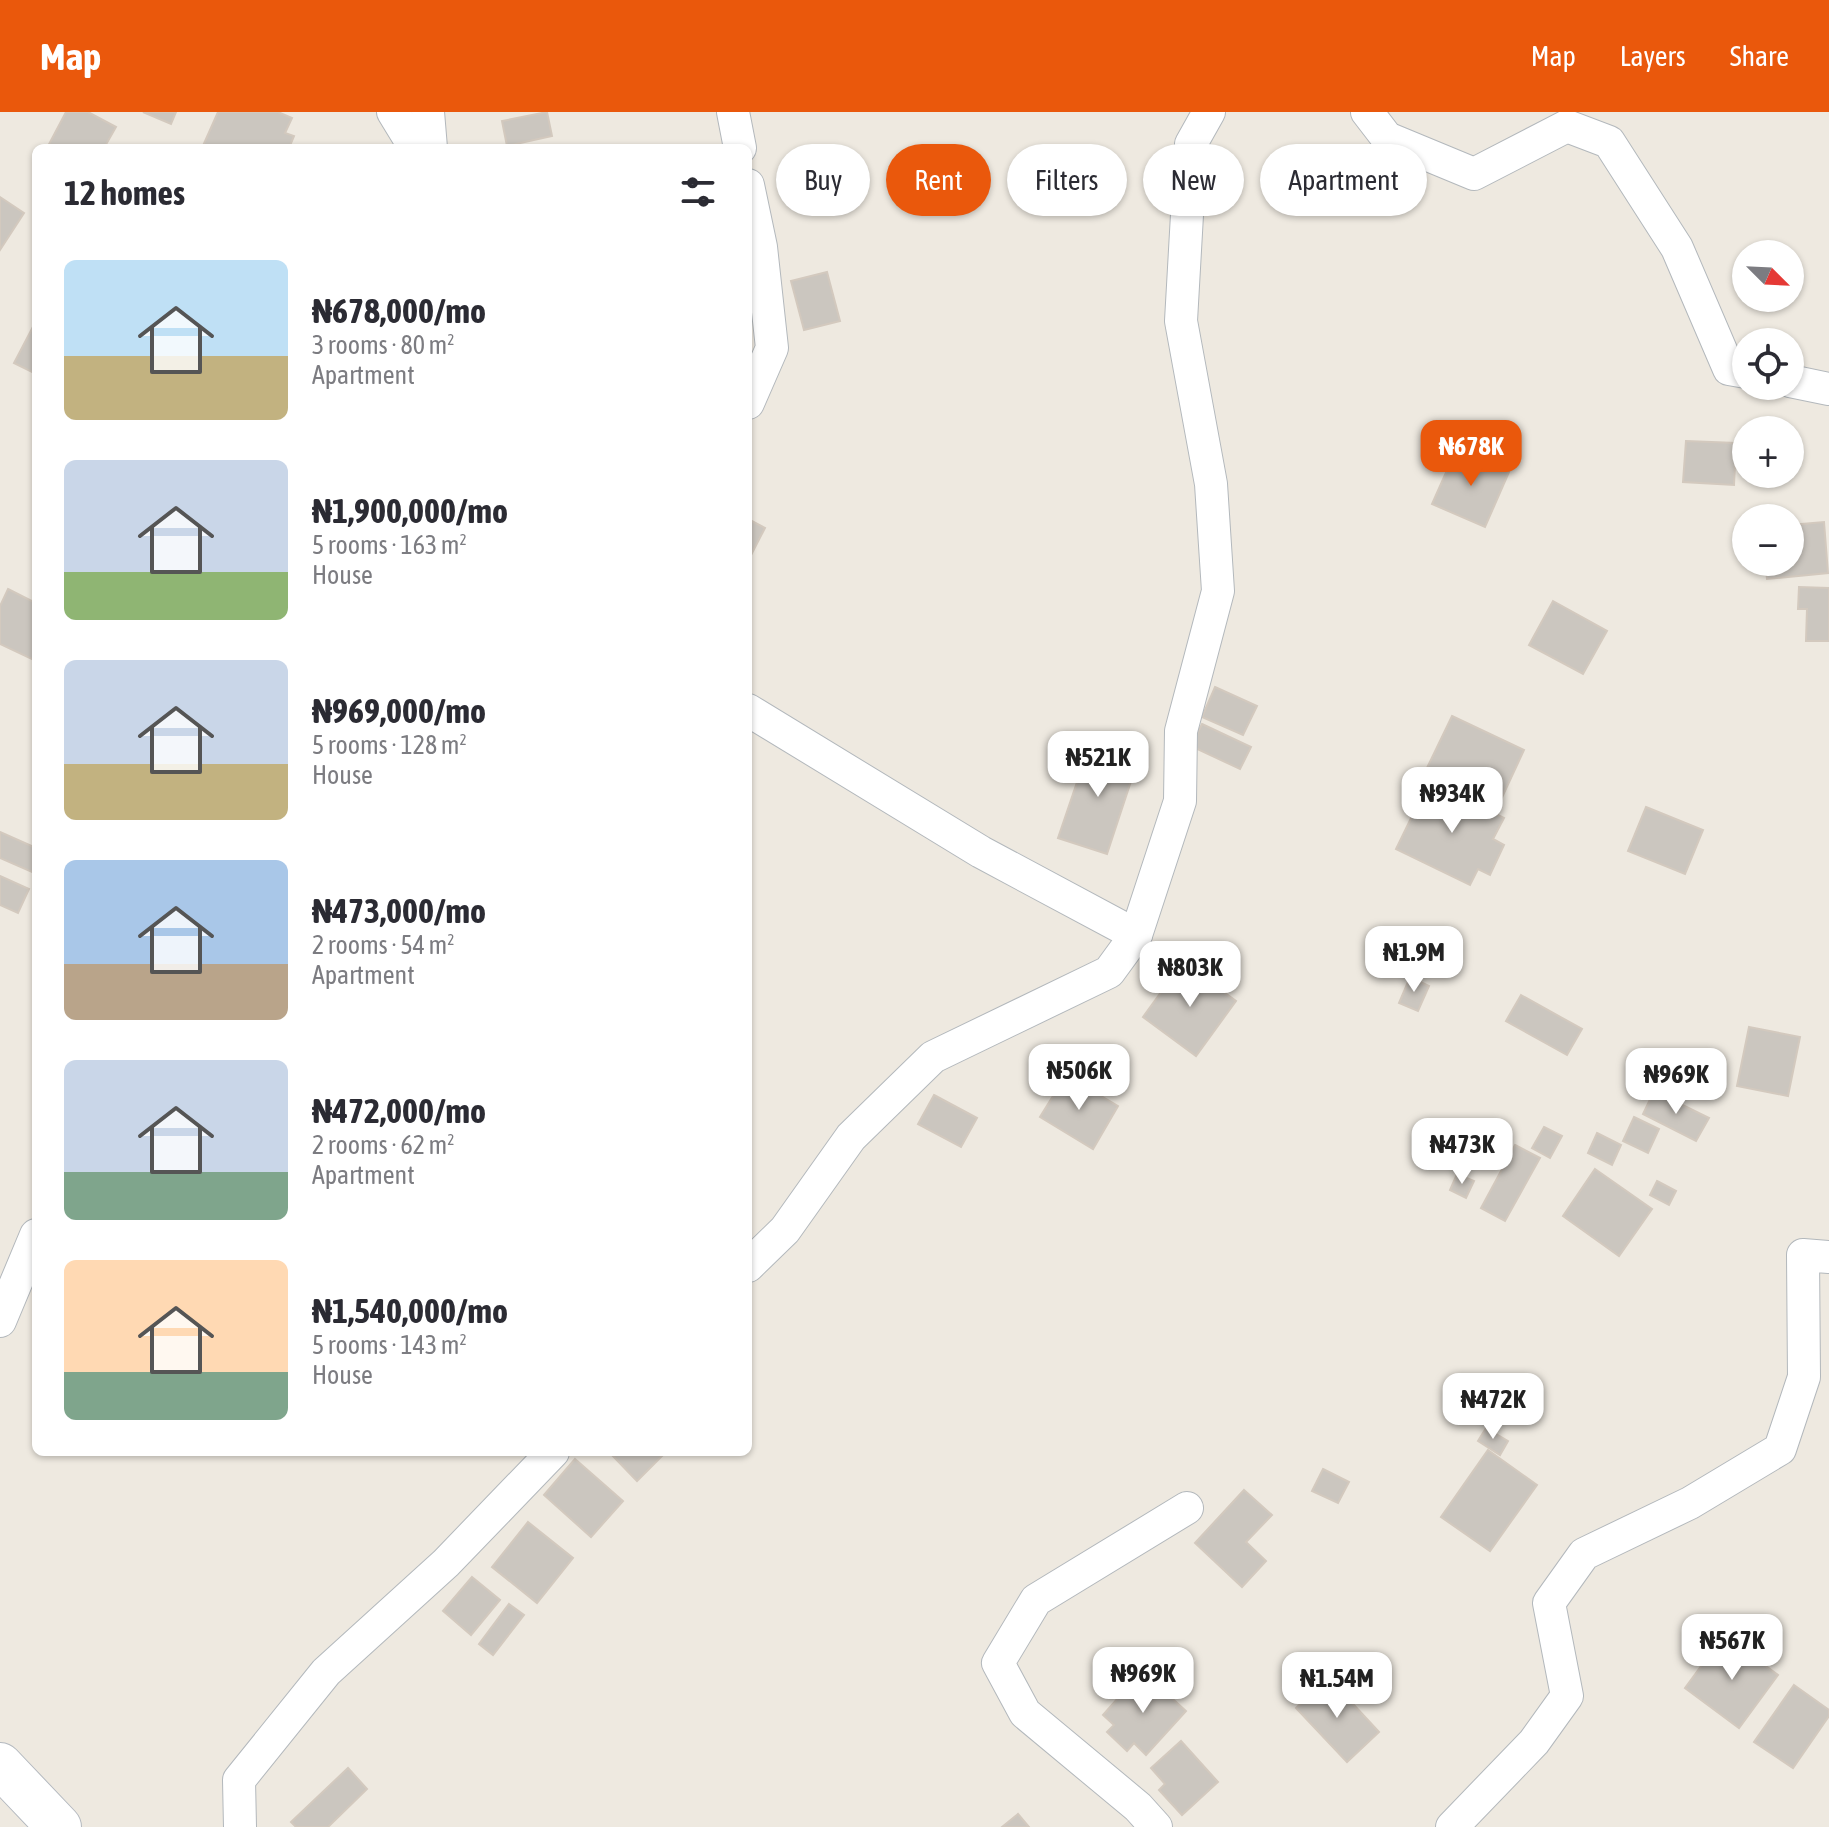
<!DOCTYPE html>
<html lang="en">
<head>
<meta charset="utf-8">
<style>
  :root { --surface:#fff; --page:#f7f7f7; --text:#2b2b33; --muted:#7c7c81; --accent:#ea580c }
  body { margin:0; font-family:"Asap Condensed",sans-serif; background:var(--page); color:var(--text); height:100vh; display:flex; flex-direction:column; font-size:30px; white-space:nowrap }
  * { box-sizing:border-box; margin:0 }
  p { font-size:26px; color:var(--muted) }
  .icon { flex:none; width:44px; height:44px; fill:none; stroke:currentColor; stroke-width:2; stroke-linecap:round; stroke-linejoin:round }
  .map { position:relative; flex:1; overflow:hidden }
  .sheet { position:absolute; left:32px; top:32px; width:720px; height:1312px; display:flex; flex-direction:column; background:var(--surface); border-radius:12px; box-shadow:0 2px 6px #0004 }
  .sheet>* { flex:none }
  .hud { position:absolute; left:776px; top:32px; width:760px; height:72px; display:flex; gap:16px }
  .needle { width:52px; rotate:114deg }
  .fabs { position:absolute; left:1732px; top:128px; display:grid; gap:16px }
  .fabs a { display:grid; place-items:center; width:72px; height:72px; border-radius:50%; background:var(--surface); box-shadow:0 2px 6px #0004; font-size:40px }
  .price { position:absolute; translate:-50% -68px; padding:0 18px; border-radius:16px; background:#fff; color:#222; font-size:26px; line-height:52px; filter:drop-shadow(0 2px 4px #0008) }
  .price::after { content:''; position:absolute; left:50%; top:48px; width:24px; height:18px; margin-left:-12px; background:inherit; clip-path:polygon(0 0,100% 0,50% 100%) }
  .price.on { background:var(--accent); color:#fff }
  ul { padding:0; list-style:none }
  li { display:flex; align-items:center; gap:24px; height:200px; padding:0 32px }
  li span { display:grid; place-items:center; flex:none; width:224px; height:160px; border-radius:12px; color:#555 }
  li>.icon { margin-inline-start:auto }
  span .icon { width:96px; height:96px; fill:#fffc; stroke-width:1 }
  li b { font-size:34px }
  h2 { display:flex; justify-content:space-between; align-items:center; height:96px; padding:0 32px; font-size:34px }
  .pill { padding:0 28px; border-radius:36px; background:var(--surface); box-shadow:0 2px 6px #0004; font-size:28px; line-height:72px }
  .pill.on { background:var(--accent); color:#fff }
  header { display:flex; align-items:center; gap:48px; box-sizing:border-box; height:112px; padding:0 40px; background:var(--accent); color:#fff }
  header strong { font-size:38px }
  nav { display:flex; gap:44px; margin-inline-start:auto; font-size:28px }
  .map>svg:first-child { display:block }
  .building { fill:#cbc6bf; stroke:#d3c9be; stroke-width:2 }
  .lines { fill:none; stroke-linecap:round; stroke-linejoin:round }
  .street-casing { stroke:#b3b8bc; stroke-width:34 }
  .secondary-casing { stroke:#b4b9bf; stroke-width:46 }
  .street { stroke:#fff; stroke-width:32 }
  .secondary { stroke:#fff; stroke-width:44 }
</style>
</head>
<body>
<header>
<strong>Map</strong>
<nav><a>Map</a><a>Layers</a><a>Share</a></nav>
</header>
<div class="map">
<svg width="1829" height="1715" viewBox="0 0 1829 1715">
  <rect width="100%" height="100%" fill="#eee9e0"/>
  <g class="building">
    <path d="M66 0H88L116 15 104 36H47Z"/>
    <path d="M143 0H176L171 12Z"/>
    <path d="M218 0H278L292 6 285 21 294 24 289 36H202Z"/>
    <path d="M547 0 552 24 507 34 502 9Z"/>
    <path d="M0 85 24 101 0 138Z"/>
    <path d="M827 160 840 209 804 218 791 169Z"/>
    <path d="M36 209V262L14 251Z"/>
    <path d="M1686 329 1736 331 1734 373 1683 370Z"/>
    <path d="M1456 338 1509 360 1485 415 1432 392Z"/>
    <path d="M748 407 765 416 749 447 748 446Z"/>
    <path d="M1824 410 1828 461 1767 467 1765 450H1790V413Z"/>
    <path d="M1799 475 1829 476V529H1806L1807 497H1798Z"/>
    <path d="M8 477 36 491V549L0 532V494Z"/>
    <path d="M1553 489 1607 519 1583 562 1529 533Z"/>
    <path d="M1215 575 1257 594 1243 623 1202 605Z"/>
    <path d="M1452 604 1524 638 1499 692 1426 658Z"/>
    <path d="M1202 612 1251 635 1240 657 1191 634Z"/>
    <path d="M1090 632 1138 648 1107 742 1058 726Z"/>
    <path d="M1429 669 1504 706 1493 727 1504 733 1490 763 1478 757 1470 773 1396 737Z"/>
    <path d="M1646 695 1703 718 1685 762 1628 739Z"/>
    <path d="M0 720 36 736V750L32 760 0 746Z"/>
    <path d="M0 764 29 777 18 801 0 793Z"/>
    <path d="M1183 850 1236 889 1196 944 1143 905Z"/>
    <path d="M1410 865 1429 874 1418 899 1399 891Z"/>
    <path d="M1521 883 1582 917 1567 943 1506 909Z"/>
    <path d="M1749 915 1800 925 1788 984 1737 974Z"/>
    <path d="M1066 963 1118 994 1093 1037 1040 1005Z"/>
    <path d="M1654 979 1709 1006 1696 1029 1643 1002Z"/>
    <path d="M934 983 977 1006 961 1035 918 1012Z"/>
    <path d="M1634 1005 1659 1017 1648 1041 1623 1029Z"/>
    <path d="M1544 1015 1562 1024 1550 1046 1532 1036Z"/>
    <path d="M1597 1021 1621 1033 1612 1053 1588 1041Z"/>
    <path d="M1515 1033 1540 1046 1505 1109 1481 1096Z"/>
    <path d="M1595 1057 1652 1097 1619 1144 1563 1104Z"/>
    <path d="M1457 1062 1474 1069 1466 1086 1450 1078Z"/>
    <path d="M1657 1069 1676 1079 1669 1093 1650 1083Z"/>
    <path d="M1486 1316 1508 1329 1500 1343 1478 1329Z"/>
    <path d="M1488 1338 1537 1373 1490 1439 1441 1405Z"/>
    <path d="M609 1340H664L665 1341 637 1369Z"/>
    <path d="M575 1347 623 1389 591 1425 544 1383Z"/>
    <path d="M1323 1357 1349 1370 1338 1391 1312 1379Z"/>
    <path d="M1244 1378 1272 1403 1246 1430 1266 1449 1242 1475 1195 1431Z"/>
    <path d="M528 1410 573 1446 537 1491 492 1455Z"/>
    <path d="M472 1465 500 1488 471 1523 443 1499Z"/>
    <path d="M509 1492 524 1503 493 1543 479 1532Z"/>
    <path d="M1724 1523 1778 1563 1739 1616 1685 1576Z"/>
    <path d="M1142 1559 1186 1599 1146 1643 1134 1631 1127 1639 1107 1620 1114 1613 1103 1603Z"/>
    <path d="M1328 1565 1379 1620 1347 1650 1296 1596Z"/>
    <path d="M1794 1573 1829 1598V1604L1793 1656 1754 1630Z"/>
    <path d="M1181 1629 1218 1670 1182 1703 1159 1678 1165 1672 1151 1656Z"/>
    <path d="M348 1656 367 1677 328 1715H296L291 1710Z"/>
    <path d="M1018 1702 1029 1715H1002Z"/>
  </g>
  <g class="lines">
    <defs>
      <g id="street">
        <path d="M393 0 415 36"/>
        <path d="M428 0 431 36"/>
        <path d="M733 0 740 36"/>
        <path d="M1367 0 1387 26 1474 62 1567 14 1609 30 1677 136 1729 257 1746 260"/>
        <path d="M748 73 761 135 772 236 748 291"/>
        <path d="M1790 269 1829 277"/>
        <path d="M748 598 981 740 1136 823"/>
        <path d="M748 1154 785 1118 851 1025 933 945 1109 860 1136 823 1180 689 1181 619 1218 479 1211 372 1181 209 1191 32 1209 0"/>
        <path d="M0 1209 36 1123"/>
        <path d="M240 1715 239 1668 326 1560 446 1451 553 1340"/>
        <path d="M1156 1715 1138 1695 1025 1601 998 1551 1036 1488 1187 1396"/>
        <path d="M1452 1715 1534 1630 1567 1584 1549 1491 1584 1442 1690 1391 1780 1337 1804 1265 1803 1143 1829 1145"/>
      </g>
      <path id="secondary" d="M0 1653 59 1715"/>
    </defs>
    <use href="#street" class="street-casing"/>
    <use href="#secondary" class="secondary-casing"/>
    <use href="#street" class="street"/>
    <use href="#secondary" class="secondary"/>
  </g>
</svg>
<div class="fabs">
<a><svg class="needle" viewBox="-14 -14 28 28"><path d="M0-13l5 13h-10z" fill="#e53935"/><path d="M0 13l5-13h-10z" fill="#7c7c81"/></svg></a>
<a><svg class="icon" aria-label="locate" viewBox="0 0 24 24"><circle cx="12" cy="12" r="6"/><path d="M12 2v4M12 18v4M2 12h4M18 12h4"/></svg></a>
<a>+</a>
<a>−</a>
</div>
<b class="price on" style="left:1471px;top:376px">₦678K</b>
<b class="price" style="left:1098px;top:687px">₦521K</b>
<b class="price" style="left:1452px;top:723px">₦934K</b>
<b class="price" style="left:1414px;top:882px">₦1.9M</b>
<b class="price" style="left:1190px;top:897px">₦803K</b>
<b class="price" style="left:1079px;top:1000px">₦506K</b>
<b class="price" style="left:1676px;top:1004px">₦969K</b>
<b class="price" style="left:1462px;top:1074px">₦473K</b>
<b class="price" style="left:1493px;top:1329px">₦472K</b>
<b class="price" style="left:1732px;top:1570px">₦567K</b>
<b class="price" style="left:1143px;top:1603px">₦969K</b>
<b class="price" style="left:1337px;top:1608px">₦1.54M</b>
<div class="hud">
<a class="pill">Buy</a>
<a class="pill on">Rent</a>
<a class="pill">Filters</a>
<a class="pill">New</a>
<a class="pill">Apartment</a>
</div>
<section class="sheet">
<h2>12 homes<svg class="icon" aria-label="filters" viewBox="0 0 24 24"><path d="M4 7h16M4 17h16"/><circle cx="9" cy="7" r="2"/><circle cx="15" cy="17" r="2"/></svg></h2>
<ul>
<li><span style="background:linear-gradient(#bfe0f5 60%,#c2b280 0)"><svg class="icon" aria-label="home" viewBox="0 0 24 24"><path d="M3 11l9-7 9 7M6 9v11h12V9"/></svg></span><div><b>₦678,000/mo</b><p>3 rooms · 80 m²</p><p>Apartment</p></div></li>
<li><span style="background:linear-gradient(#c9d6e8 70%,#8fb573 0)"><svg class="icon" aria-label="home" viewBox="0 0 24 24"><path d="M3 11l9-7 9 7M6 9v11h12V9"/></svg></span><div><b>₦1,900,000/mo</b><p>5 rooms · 163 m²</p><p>House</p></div></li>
<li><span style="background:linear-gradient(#c9d6e8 65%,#c2b280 0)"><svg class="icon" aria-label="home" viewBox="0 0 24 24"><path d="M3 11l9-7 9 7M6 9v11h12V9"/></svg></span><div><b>₦969,000/mo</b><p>5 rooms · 128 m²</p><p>House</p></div></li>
<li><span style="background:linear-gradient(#a9c7e8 65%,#b9a48a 0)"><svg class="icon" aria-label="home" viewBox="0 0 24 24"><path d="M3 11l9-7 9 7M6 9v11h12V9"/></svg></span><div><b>₦473,000/mo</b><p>2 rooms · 54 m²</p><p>Apartment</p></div></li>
<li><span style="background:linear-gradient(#c9d6e8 70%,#7fa58c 0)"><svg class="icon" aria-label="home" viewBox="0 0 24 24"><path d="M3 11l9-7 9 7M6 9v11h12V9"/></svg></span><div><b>₦472,000/mo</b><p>2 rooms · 62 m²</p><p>Apartment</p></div></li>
<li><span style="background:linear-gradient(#ffd9b3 70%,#7fa58c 0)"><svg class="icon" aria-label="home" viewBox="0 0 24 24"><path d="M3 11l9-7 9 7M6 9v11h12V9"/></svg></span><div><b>₦1,540,000/mo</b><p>5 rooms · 143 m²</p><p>House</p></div></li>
</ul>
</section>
</div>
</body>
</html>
